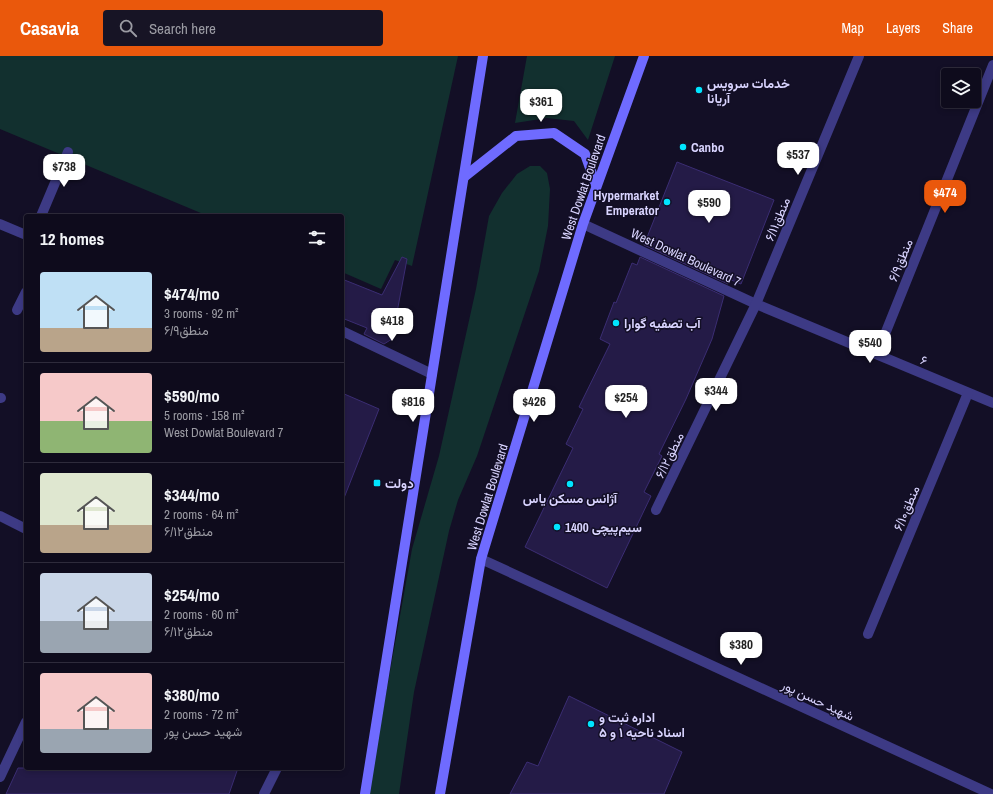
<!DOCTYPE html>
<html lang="en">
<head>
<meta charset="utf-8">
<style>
  :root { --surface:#0e0b1c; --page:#171425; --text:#f1f3f6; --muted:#9b9ba3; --line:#2e2b3b; --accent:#ea580c }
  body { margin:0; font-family:"Archivo Narrow",Vazirmatn,sans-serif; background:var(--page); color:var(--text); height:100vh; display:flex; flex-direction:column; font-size:15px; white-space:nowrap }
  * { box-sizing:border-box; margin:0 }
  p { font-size:13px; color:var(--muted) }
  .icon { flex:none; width:22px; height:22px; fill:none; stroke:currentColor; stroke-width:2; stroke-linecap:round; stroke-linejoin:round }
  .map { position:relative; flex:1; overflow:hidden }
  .panel { position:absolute; left:24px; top:158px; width:320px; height:556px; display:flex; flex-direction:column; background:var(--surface); border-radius:4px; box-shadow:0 2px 6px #0003,0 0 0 1px var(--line) }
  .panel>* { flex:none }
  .fabs { position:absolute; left:941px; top:12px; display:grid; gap:8px }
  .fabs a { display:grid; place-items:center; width:40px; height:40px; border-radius:4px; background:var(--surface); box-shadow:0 2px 6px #0003,0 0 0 1px var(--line); font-size:20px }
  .price { position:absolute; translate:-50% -34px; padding:0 9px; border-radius:8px; background:#fff; color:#222; font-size:13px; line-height:26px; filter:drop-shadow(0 1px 2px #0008) }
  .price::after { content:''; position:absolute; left:50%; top:24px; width:12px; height:9px; margin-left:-6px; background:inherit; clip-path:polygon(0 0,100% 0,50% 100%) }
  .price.active { background:var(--accent); color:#fff }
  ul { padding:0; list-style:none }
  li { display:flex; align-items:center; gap:12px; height:100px; padding:0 16px }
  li+li { border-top:1px solid var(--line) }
  li span { display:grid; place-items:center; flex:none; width:112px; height:80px; border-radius:4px; color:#555 }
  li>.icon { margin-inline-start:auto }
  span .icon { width:48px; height:48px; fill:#fffc; stroke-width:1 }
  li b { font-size:17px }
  h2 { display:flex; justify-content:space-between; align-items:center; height:48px; padding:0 16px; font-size:17px }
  header { display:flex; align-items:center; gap:24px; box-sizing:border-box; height:56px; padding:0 20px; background:var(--accent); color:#fff }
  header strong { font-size:19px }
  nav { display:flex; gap:22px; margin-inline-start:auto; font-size:14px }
  .search { width:280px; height:36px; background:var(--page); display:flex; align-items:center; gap:10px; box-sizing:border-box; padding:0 14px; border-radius:4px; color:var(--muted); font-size:15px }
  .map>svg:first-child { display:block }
  .green { fill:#12302f }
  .building { fill:#241b47; stroke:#3b2d73 }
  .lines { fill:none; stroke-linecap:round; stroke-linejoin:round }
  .lane { stroke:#3d3a85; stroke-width:10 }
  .street { stroke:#3d3a85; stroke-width:10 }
  .secondary { stroke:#6f6bff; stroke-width:10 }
  .poi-dot { fill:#00e5ff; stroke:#130f26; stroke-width:1.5 }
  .labels { text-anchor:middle; stroke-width:3; stroke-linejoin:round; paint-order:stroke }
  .poi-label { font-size:13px; font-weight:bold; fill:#d9d4ff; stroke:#130f26; text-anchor:start }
  .street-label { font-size:13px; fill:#d9d4ff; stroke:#130f26 }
</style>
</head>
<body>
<header>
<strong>Casavia</strong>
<div class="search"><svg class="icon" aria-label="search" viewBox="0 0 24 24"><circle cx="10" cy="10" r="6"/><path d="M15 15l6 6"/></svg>Search here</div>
<nav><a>Map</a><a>Layers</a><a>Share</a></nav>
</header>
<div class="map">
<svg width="993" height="738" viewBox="0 0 993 738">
  <rect width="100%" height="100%" fill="#130f26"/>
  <g class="green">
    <path d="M0 0H458L412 210 395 204 381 233 342 216V160H208L0 73Z"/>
    <path d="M527 0H615L588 84 574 65 547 62 515 67Z"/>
    <path d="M530 110H540L547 117 550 133 548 170 539 215 477 400 458 444 449 475 414 636 399 738H368L412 493 439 400 476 233 489 160 502 137 517 118Z"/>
  </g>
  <g class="building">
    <path d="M677 106 774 144 741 228 729 223 728 228 644 189Z"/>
    <path d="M402 201 407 203 392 283 384 288 364 278 367 272 342 262V223L382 239Z"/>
    <path d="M640 201 724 240 712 283 686 343 659 398 662 400 644 436 651 440 607 532 525 491 573 392 566 388 583 353 579 351 610 288 600 283 614 246 616 247 632 207 637 209Z"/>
    <path d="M342 337 379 353 344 442 342 441Z"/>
    <path d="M569 640 682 696 664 738H510L527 706 538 710Z"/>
    <path d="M18 712H238L229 738H6Z"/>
  </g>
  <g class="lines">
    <path class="lane" d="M17 254 26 236"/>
    <g class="street">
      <path d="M41 160 68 96"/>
      <path d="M0 168 26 179"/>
      <path d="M583 168 756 248 993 347"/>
      <path d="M342 275 432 318"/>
      <path d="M877 298 993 9"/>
      <path d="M0 342H1"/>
      <path d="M656 454 756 248 859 0"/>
      <path d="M0 460 26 473"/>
      <path d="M481 503 991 738"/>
      <path d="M868 578 968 337"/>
      <path d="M0 721 26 666"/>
      <path d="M264 738 277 712"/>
    </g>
    <g class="secondary">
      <path d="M464 121 516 80 554 77 585 98 596 129"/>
      <path d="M365 738 483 0"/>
      <path d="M440 738 481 503 583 168 644 0"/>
    </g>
  </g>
  <g class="poi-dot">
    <circle cx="699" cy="34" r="4"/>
    <circle cx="683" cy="91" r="4"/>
    <circle cx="667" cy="146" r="4"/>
    <circle cx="616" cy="267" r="4"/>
    <rect x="373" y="423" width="8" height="8" rx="2"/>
    <circle cx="570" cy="428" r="4"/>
    <circle cx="557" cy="471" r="4"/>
    <circle cx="591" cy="668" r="4"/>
  </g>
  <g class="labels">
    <g class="poi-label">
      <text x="707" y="32">خدمات سرویس<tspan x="707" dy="15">آریانا</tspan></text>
      <text x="691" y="96">Canbo</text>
      <text x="659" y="144" text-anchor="end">Hypermarket<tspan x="659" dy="15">Emperator</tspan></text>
      <text x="624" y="272">آب تصفیه گوارا</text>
      <text x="385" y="432">دولت</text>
      <text x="570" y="447" text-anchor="middle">آژانس مسکن یاس</text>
      <text x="565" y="476">سیم‌پیچی 1400</text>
      <text x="599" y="666">اداره ثبت و<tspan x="599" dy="15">اسناد ناحیه ۱ و ۵</tspan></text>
    </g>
    <g class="street-label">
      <text transform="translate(583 131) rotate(-71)" y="5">West Dowlat Boulevard</text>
      <text transform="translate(777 163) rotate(-67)" y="5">منطق۶/۱۱</text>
      <text transform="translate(686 201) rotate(25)" y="5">West Dowlat Boulevard 7</text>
      <text transform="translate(900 204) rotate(-68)" y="5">منطق۶/۹</text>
      <text transform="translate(924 304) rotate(23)" y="5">۶</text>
      <text transform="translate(669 399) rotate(-64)" y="5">منطق۶/۱۲</text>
      <text transform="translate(487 441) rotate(-73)" y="5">West Dowlat Boulevard</text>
      <text transform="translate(906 452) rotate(-67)" y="5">منطق۶/۱۰</text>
      <text transform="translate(818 644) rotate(25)" y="5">شهید حسن پور</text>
    </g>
  </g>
</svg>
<div class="fabs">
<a><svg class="icon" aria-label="layers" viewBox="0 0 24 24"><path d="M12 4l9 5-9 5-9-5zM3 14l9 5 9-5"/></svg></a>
</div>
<b class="price" style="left:541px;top:67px">$361</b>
<b class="price" style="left:798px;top:120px">$537</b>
<b class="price" style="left:64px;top:132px">$738</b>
<b class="price active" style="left:945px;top:158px">$474</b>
<b class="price" style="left:709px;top:168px">$590</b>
<b class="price" style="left:392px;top:286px">$418</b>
<b class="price" style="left:870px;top:308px">$540</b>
<b class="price" style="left:716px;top:356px">$344</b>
<b class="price" style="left:626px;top:363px">$254</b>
<b class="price" style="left:413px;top:367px">$816</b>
<b class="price" style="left:534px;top:367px">$426</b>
<b class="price" style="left:741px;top:610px">$380</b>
<section class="panel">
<h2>12 homes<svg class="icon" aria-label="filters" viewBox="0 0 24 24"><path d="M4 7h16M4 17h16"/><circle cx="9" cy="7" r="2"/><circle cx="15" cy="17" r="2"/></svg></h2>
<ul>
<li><span style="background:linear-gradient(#bfe0f5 70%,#b9a48a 0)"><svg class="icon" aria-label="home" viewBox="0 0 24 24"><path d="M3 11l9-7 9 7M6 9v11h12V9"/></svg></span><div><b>$474/mo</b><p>3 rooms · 92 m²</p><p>منطق۶/۹</p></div></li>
<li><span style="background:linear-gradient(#f6c9c9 60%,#8fb573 0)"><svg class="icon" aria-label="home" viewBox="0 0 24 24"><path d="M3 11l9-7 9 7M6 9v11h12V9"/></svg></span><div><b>$590/mo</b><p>5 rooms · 158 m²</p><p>West Dowlat Boulevard 7</p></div></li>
<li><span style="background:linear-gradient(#dfe7d0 65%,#b9a48a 0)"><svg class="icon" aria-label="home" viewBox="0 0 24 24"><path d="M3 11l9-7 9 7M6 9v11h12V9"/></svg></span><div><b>$344/mo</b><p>2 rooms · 64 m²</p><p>منطق۶/۱۲</p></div></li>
<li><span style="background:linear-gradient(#c9d6e8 60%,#9aa5b1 0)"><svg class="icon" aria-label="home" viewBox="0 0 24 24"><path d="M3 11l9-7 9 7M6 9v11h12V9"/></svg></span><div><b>$254/mo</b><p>2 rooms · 60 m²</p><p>منطق۶/۱۲</p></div></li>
<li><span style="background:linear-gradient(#f6c9c9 70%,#9aa5b1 0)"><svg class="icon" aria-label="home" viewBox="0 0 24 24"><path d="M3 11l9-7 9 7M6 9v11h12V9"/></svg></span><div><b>$380/mo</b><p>2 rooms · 72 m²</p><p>شهید حسن پور</p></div></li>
</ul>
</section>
</div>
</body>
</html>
